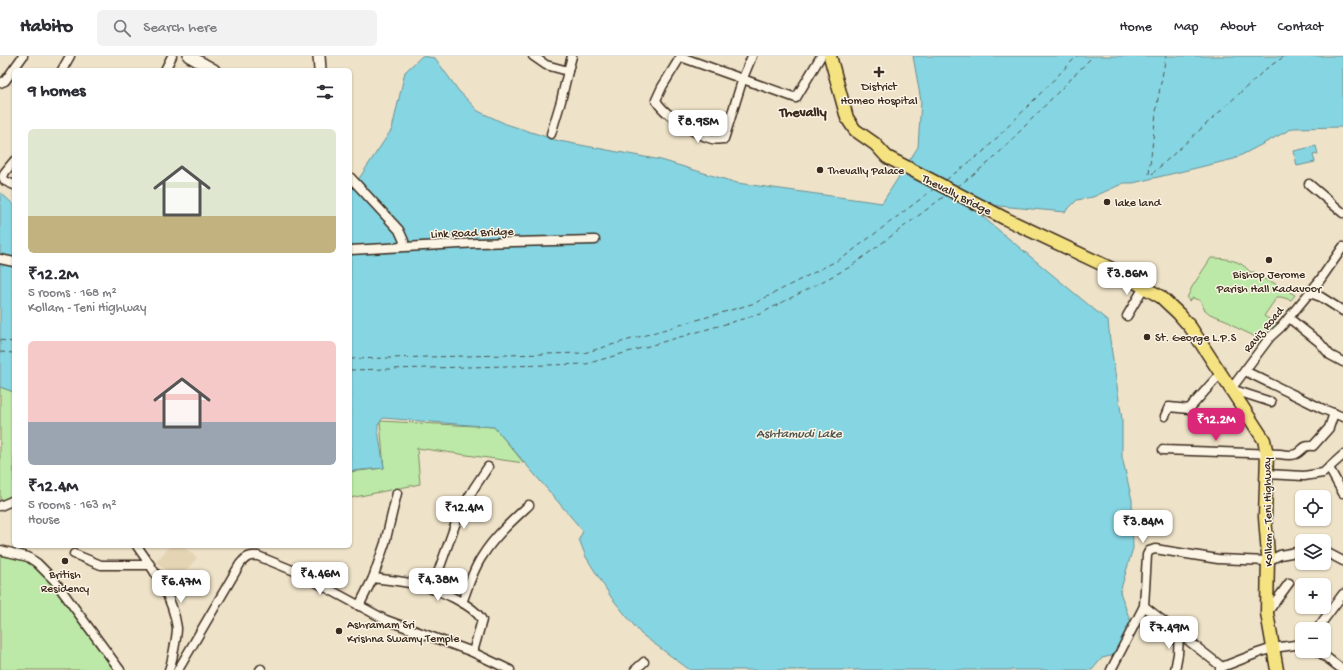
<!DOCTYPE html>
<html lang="en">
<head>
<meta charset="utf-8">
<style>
  :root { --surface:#fff; --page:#f2f2f3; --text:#2b2b33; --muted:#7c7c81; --line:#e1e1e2; --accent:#db2777 }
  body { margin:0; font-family:"Gochi Hand",sans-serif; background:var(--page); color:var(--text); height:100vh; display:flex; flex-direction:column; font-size:15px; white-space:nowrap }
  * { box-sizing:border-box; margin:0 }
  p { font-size:13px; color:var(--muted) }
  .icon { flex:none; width:22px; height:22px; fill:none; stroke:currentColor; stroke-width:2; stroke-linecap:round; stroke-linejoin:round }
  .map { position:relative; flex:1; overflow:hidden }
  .panel { position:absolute; left:12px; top:12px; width:340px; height:480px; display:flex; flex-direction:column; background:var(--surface); border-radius:6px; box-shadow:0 1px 3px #0004 }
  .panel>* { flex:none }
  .fabs { position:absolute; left:1295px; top:434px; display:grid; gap:8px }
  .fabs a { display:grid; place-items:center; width:36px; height:36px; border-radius:6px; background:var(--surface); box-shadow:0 1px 3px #0004; font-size:20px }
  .price { position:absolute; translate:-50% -34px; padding:0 9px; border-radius:8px; background:#fff; color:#222; font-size:13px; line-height:26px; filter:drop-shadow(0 1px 2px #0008) }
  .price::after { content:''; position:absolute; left:50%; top:24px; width:12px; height:9px; margin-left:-6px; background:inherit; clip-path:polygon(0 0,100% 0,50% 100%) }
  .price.active { background:var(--accent); color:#fff }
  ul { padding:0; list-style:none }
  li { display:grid; align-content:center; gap:8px; height:212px; padding:0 16px }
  li span { display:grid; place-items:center; height:124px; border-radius:6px; color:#555 }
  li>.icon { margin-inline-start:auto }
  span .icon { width:72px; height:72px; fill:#fffc; stroke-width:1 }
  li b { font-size:17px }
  h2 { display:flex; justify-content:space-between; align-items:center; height:48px; padding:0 16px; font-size:17px }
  header { display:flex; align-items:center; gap:24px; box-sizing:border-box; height:56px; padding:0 20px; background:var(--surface); border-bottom:1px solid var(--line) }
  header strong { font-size:19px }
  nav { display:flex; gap:22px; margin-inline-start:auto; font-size:14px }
  .search { width:280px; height:36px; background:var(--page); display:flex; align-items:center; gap:10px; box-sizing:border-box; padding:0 14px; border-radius:6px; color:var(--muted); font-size:15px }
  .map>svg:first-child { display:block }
  .built { fill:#e5d4b4 }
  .green { fill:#bce9a7; stroke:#7c8a62 }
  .water { fill:#86d5e2; stroke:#689194 }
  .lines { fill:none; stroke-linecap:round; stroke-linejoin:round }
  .ferry { stroke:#4e554f; stroke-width:1; stroke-dasharray:5 4; stroke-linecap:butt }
  .street-casing { stroke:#3b2a1e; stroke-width:11 }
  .secondary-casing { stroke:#3b2a1e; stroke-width:14 }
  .primary-casing { stroke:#3b2a1e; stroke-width:15 }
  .street { stroke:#fcf5e5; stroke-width:8 }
  .secondary { stroke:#fcf5e5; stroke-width:11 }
  .primary { stroke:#f5e382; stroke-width:12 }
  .poi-dot { fill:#3b2a1e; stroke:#fcf5e5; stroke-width:1.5 }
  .labels { text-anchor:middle; stroke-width:3; stroke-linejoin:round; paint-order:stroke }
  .poi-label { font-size:12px; fill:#3b2a1e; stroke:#fcf5e5; text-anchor:start }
  .street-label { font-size:12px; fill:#3b2a1e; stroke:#fcf5e5 }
  .water-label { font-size:13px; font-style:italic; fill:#4e554f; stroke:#fcf5e5 }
  .quarter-label { font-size:14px; font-weight:bold; fill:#3b2a1e; stroke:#fcf5e5 }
</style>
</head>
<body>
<header>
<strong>Habito</strong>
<div class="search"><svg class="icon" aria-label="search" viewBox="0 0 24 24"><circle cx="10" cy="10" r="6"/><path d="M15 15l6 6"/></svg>Search here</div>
<nav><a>Home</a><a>Map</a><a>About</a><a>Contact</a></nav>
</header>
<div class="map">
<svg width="1343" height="614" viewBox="0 0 1343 614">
  <rect width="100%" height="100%" fill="#eee2c8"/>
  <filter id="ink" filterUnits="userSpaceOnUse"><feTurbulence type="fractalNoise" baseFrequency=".025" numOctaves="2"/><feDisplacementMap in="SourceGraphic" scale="8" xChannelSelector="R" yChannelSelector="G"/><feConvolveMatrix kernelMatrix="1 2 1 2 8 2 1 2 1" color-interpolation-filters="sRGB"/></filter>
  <g filter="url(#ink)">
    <path class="built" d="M170 490H183L197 502 178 523 156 506Z"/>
    <g class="green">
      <path d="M1211 202C1226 202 1241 204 1250 216H1254L1261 220 1264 223 1272 226 1295 239 1291 244 1281 241H1277L1264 260 1277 268 1261 285 1258 284 1252 279 1237 272 1226 264 1210 258 1204 253 1201 245 1193 242 1189 245 1187 242 1192 231Z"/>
      <path d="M0 331 14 336V441L0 447Z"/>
      <path d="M380 365 494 371 524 407 417 392 420 428 350 442V416L384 412Z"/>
      <path d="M0 500 34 505 114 614H0Z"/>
    </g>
    <g class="water">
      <path d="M422 0 435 2 458 34 478 55 506 68 559 85 661 104 737 127 882 147 918 91 921 45 913 0H1343V71L1293 72 1234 103 1133 127H1124L1093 141 1077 144 1065 156 966 147 1108 265 1110 284 1122 363V401L1132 444 1133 492 1120 536 1131 567 1115 599 1102 602 1092 614H690L641 578 611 541 586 501 579 483 583 475 494 371 383 362 378 369V374L384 412 350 415V136L392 73 405 16Z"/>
      <path d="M1316 90 1318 98 1313 99 1315 106 1297 110 1294 95Z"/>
      <path d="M0 136 14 149V336L0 331Z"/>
    </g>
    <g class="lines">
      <g class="ferry">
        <path d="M1149 118 1157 48 1166 0"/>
        <path d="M1152 118 1267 12 1285 0"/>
        <path d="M946 124 984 95 1077 0"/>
        <path d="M957 131 992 104 1093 0"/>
        <path d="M0 284 14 286"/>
        <path d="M0 296 14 297"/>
        <path d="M350 303 584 297 755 247 844 201 935 132"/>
        <path d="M350 314 586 308 760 258 850 211 946 139"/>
      </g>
      <defs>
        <g id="street">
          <path d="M533 0 546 9 568 15 572 0"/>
          <path d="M681 0 662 31 656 44C663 58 696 79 712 83 716 84 720 83 724 83L743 22 752 0"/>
          <path d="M681 1 796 42 821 0"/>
          <path d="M62 14 70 0"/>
          <path d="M165 14 172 0"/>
          <path d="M0 27 5 25 23 0"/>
          <path d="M551 78 561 45 568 15"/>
          <path d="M14 105 5 116 3 121 5 125 14 129"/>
          <path d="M350 121 399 174 404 185 403 189 400 191"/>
          <path d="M1309 128 1343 157"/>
          <path d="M350 194 478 187 595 184"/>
          <path d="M0 203 14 206"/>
          <path d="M1310 237 1321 241 1343 255"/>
          <path d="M1127 260 1144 231"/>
          <path d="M1289 262 1319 286 1330 299 1343 306"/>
          <path d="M1245 315 1323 353 1343 361"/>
          <path d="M1271 346 1231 333 1270 281 1281 271 1320 224 1343 191"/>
          <path d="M1165 360 1169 351 1189 353 1221 317"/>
          <path d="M1163 394 1280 398C1285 399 1291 400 1296 398 1304 394 1302 389 1313 390L1329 372 1334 357"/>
          <path d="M1329 412 1343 437"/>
          <path d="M1266 418 1304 420 1323 417 1343 399"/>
          <path d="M0 450 14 444"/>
          <path d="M137 490C154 514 173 541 177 572 177 580 172 606 169 614"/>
          <path d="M0 494 28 501 37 507 54 524 120 614"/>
          <path d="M1324 495 1343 505"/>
          <path d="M74 498 101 509H150"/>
          <path d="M373 522C388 524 404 525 419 529 437 533 473 548 482 564L473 596"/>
          <path d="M432 533 459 458 474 432 488 411"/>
          <path d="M462 547C468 531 473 513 483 499 495 480 513 464 529 449"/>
          <path d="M359 550 373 522 385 487 397 437"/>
          <path d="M1144 550 1222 611"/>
          <path d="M1267 557 1289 527"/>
          <path d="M1317 573 1343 538"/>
          <path d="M1318 595 1343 614"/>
          <path d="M1220 613 1222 611 1258 597 1273 592 1302 588"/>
          <path d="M178 614 240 508C246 501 249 499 258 500L297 516 386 564 470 595 510 614"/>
          <path d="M260 614 261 613"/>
          <path d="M635 614 644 606"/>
          <path d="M1111 614 1144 550 1147 499 1149 495 1155 493 1218 503 1268 505 1280 499 1302 495"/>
          <path d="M1175 614 1178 598 1179 577"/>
        </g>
        <g id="secondary">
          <path d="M189 0 214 14"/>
          <path d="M319 0 320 14"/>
        </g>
        <path id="primary" d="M830 0 847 62 855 74 875 88 887 101 1006 163 1112 213 1161 241 1179 258 1191 272 1264 384 1267 398 1265 461 1268 499 1267 557 1277 614"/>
      </defs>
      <use href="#street" class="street-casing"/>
      <use href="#secondary" class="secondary-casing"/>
      <use href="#primary" class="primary-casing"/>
      <use href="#street" class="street"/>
      <use href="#secondary" class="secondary"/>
      <use href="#primary" class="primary"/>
    </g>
  </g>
  <g class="poi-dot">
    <path d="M877 10h4v4h4v4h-4v4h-4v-4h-4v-4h4z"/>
    <circle cx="820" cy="114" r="4"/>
    <circle cx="1107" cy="146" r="4"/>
    <circle cx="1269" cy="204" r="4"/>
    <circle cx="1147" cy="281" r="4"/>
    <circle cx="65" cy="505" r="4"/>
    <circle cx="339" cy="575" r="4"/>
  </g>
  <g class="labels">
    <g class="poi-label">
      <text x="879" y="34" text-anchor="middle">District<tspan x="879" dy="14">Homeo Hospital</tspan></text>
      <text x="828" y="118">Thevally Palace</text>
      <text x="1115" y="150">lake land</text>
      <text x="1269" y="222" text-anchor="middle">Bishop Jerome<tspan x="1269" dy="14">Parish Hall Kadavoor</tspan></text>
      <text x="1155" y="285">St. George L.P.S</text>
      <text x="65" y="522" text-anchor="middle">British<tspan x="65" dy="14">Residency</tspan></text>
      <text x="347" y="572">Ashramam Sri<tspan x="347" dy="14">Krishna Swamy Temple</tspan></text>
    </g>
    <g class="street-label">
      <text transform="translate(957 138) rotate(27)" y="4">Thevally Bridge</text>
      <text transform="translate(472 176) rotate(-2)" y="4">Link Road Bridge</text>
      <text transform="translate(1263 273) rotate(-50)" y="4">Raviz Road</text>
      <text transform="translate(1267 456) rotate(-91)" y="4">Kollam - Teni Highway</text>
    </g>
    <g class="water-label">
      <text x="799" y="381">Ashtamudi Lake</text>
    </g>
    <g class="quarter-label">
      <text x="803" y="60">Thevally</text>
    </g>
  </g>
</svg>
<div class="fabs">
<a><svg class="icon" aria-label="locate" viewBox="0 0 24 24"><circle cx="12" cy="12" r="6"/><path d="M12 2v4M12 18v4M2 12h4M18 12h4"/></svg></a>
<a><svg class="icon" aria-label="layers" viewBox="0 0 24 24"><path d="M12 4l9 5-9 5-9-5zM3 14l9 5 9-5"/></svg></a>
<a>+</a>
<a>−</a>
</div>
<b class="price" style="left:698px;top:88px">₹8.95M</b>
<b class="price" style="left:1127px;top:240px">₹3.86M</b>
<b class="price active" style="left:1216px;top:386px">₹12.2M</b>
<b class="price" style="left:464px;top:474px">₹12.4M</b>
<b class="price" style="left:1143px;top:488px">₹3.84M</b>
<b class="price" style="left:320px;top:540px">₹4.46M</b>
<b class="price" style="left:438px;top:546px">₹4.38M</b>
<b class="price" style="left:181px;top:548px">₹6.47M</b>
<b class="price" style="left:1169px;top:594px">₹7.49M</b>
<section class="panel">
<h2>9 homes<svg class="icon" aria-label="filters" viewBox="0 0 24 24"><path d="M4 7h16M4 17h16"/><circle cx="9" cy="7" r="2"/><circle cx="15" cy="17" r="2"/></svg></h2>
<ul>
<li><span style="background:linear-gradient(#dfe7d0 70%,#c2b280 0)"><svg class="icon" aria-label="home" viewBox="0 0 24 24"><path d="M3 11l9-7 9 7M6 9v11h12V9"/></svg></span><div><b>₹12.2M</b><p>5 rooms · 168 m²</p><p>Kollam - Teni Highway</p></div></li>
<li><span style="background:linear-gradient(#f6c9c9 65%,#9aa5b1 0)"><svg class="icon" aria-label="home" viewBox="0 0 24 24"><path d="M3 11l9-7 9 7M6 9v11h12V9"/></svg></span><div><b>₹12.4M</b><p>5 rooms · 163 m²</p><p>House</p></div></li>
</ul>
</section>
</div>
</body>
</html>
